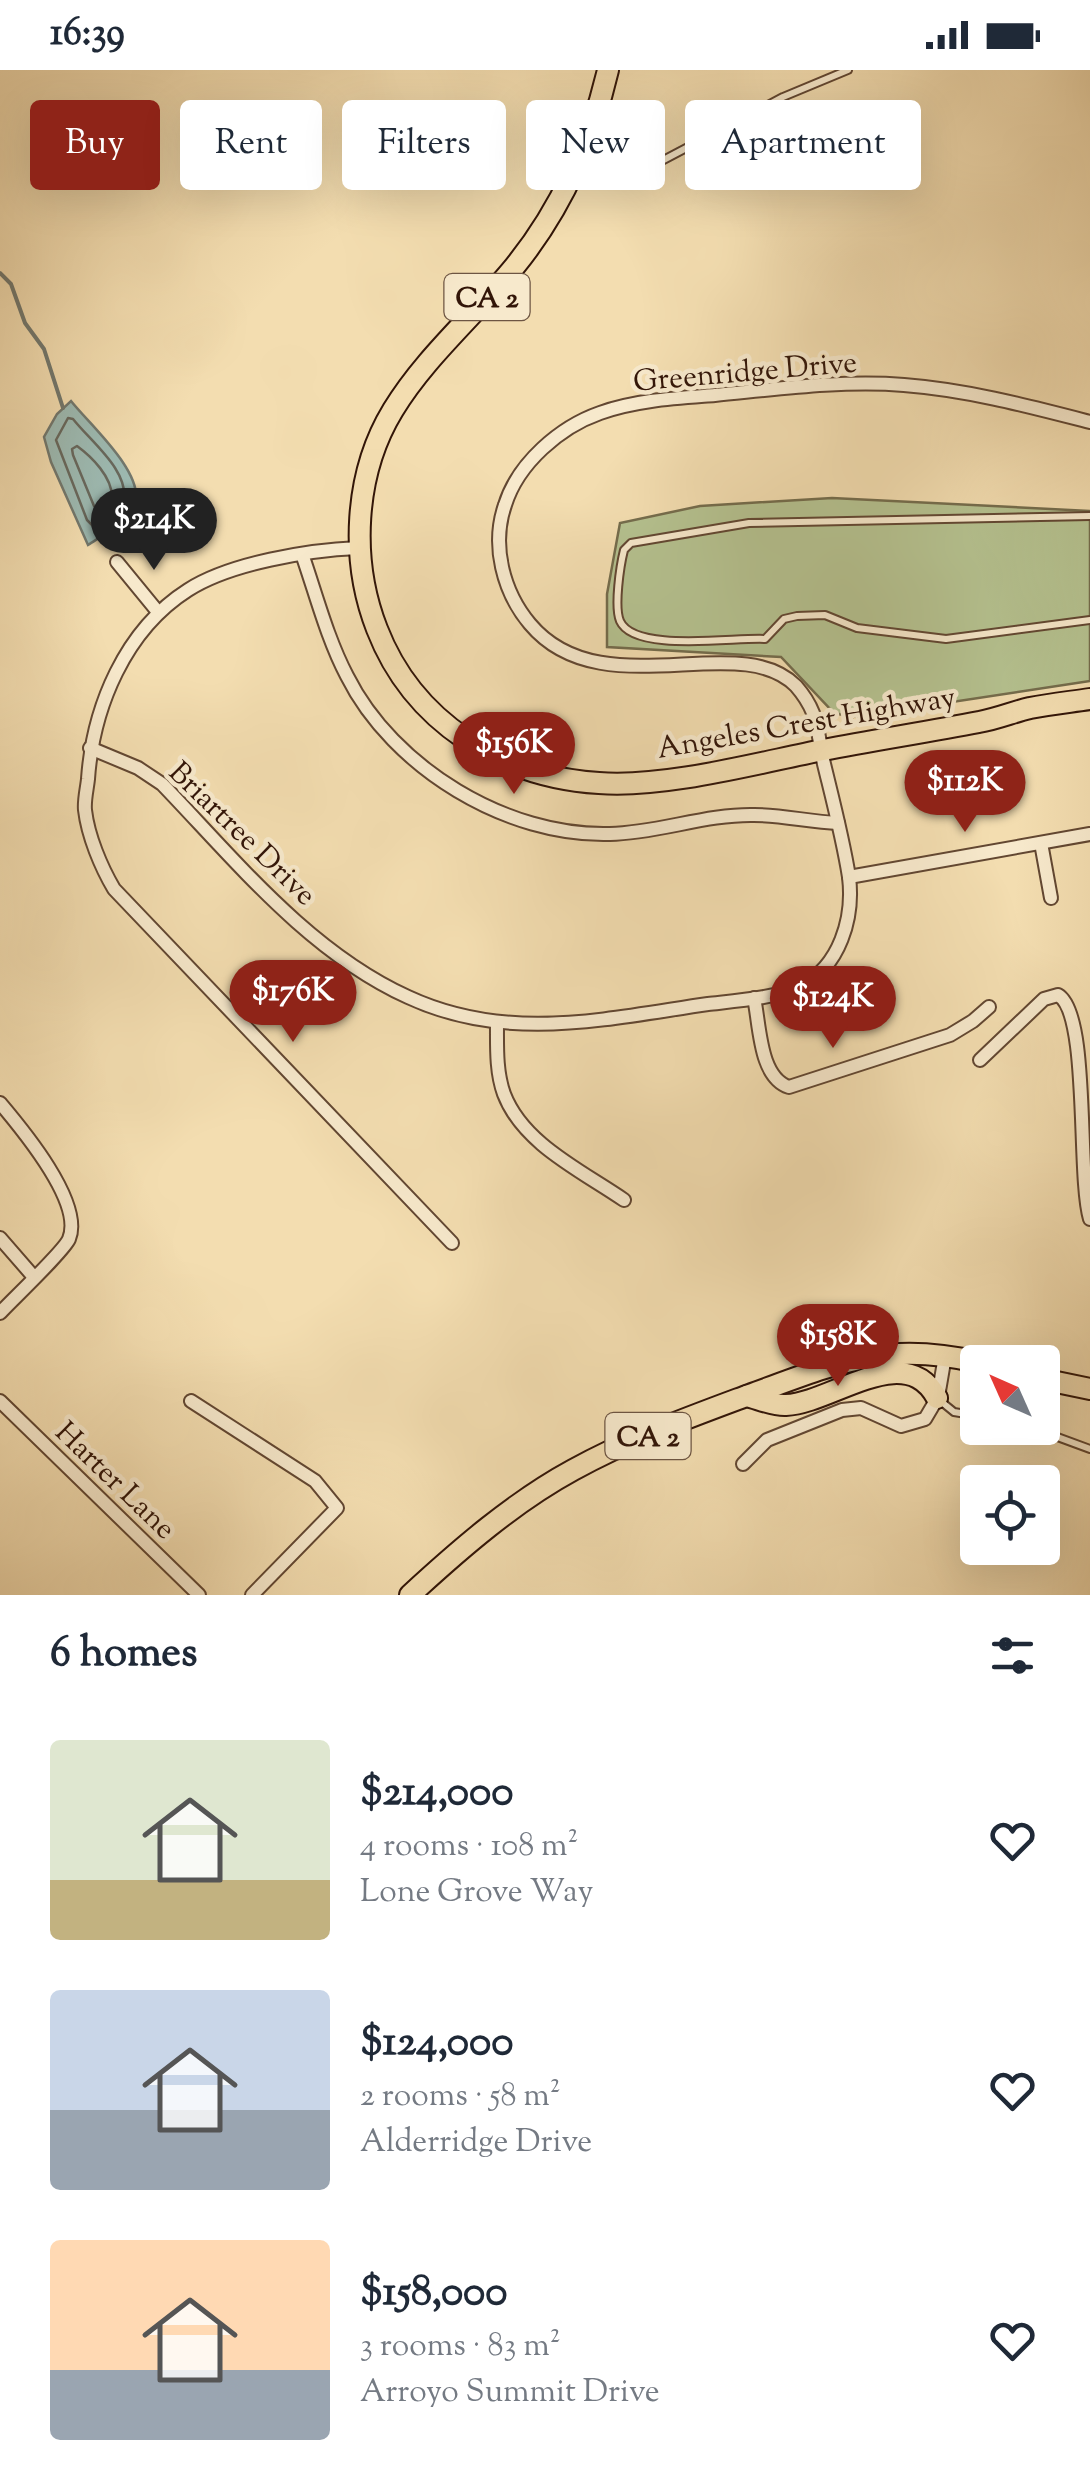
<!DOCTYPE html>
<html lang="en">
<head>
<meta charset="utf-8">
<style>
  :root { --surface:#fff; --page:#f2f2f3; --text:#1f2937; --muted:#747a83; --accent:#8f2418 }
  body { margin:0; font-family:"Sorts Mill Goudy",serif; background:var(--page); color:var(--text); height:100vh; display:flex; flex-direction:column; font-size:38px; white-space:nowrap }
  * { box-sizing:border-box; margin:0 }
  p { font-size:32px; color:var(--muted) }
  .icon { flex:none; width:55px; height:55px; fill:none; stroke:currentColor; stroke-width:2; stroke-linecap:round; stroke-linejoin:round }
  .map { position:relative; height:1525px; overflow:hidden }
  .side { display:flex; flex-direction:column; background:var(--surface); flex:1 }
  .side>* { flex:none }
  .banner { position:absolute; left:30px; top:30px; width:1030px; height:90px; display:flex; gap:20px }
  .needle { width:65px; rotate:315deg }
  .fabs { position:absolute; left:960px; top:1275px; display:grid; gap:20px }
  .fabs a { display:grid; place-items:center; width:100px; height:100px; border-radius:10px; background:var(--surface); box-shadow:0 10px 40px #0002; font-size:50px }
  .price { position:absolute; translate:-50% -85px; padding:0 22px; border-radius:35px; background:var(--accent); color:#fff; font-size:32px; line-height:65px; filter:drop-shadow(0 2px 5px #0008) }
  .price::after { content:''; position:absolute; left:50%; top:60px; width:30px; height:22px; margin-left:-15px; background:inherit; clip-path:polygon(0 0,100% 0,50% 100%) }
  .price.selected { background:#222; color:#fff }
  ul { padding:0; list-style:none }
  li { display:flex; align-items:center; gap:30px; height:250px; padding:0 50px }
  li span { display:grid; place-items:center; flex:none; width:280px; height:200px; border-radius:10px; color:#555 }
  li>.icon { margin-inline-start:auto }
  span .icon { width:120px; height:120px; fill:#fffc; stroke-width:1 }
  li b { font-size:42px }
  h2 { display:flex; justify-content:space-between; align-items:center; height:120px; padding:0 50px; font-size:42px }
  .chip { padding:0 35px; border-radius:10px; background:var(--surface); box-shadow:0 10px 40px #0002; font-size:35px; line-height:90px }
  .chip.selected { background:var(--accent); color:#fff }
  .status { display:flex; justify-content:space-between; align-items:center; height:70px; padding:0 50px; background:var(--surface); direction:ltr }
  .status svg { height:28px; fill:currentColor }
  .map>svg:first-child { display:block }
  .green { fill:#b5c290; stroke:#746c4c; stroke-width:2.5 }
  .water { fill:#9dbab2; stroke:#72786e; stroke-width:2.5 }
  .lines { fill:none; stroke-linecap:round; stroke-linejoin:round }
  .shore { stroke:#68685d; stroke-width:2.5 }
  .stream { stroke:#72786e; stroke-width:4 }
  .lane-casing { stroke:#624732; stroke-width:10 }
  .street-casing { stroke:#624732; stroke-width:16 }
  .primary-casing { stroke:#321508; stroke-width:24 }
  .lane { stroke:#f7e9cc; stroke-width:6 }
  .street { stroke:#f7e9cc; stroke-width:12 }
  .primary { stroke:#f3ddb0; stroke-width:20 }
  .labels { text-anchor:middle; stroke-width:9; stroke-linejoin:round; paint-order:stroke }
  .shield { fill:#f7e9cc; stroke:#6d5543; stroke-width:2.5 }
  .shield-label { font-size:28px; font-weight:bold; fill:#321508 }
  .street-label { font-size:30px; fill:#321508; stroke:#f7e9cc }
</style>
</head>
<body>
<div class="status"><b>16:39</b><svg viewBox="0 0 49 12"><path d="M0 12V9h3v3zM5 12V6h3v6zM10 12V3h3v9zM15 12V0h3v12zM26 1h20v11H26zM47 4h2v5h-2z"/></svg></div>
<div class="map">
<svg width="1090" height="1525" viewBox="0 0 1090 1525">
  <rect width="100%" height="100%" fill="#f3ddb0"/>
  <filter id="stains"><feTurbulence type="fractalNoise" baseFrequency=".002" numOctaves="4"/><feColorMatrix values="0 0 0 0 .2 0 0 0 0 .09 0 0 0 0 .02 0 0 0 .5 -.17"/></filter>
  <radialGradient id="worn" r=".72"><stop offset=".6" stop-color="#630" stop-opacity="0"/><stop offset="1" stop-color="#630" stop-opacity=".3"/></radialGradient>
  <path class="green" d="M832 428 1090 441V611L853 647 834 643 781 587 607 577V524L620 453 700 436Z"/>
  <path class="water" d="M71 331C89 354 145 403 135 434 129 451 103 465 88 475L51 392 44 367 57 344Z"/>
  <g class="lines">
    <g class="shore">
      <path d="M68 348 73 349C92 373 129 400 124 432L95 458 87 450 56 370Z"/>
      <path d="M77 376C92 387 112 407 112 427L101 438 94 436 73 385 72 379Z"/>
    </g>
    <path class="stream" d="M0 203 11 214 25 253 44 279 63 338"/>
    <defs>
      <g id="lane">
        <path d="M575 108 602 111 635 105 783 27 848 0"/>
        <path d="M1090 446 749 453 631 473 624 480C620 496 614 537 620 551 634 583 735 567 765 569L784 549 797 546 825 545 857 558 946 569 1090 550"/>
        <path d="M938 1329 954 1342 978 1346"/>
        <path d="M1033 1358 1090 1379"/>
      </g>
      <g id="street">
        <path d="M358 478C309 480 230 493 188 520 125 560 93 637 88 709 87 719 84 730 85 740 88 766 101 797 114 819L452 1173"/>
        <path d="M302 484C316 524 327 568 347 606 393 698 507 767 610 764 658 763 706 744 754 745 782 745 810 752 838 753"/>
        <path d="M117 492 158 542"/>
        <path d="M90 678 138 698 162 714C236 791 309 882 408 927 507 973 605 949 708 934 734 931 778 928 801 916 840 896 854 848 849 807 843 769 833 731 824 694 820 677 819 659 813 643 809 633 803 624 796 616 739 558 601 639 530 554 503 522 491 475 505 435 518 393 560 357 600 343 636 330 677 328 715 325 777 319 842 310 904 315 968 320 1028 336 1090 352"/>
        <path d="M1041 773 1051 828"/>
        <path d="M849 807 1090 764"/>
        <path d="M754 928C760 955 759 1007 789 1017L950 965 973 951 989 937"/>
        <path d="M497 954C497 977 496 1002 504 1024 523 1074 582 1101 624 1130"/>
        <path d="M980 990 1044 929 1058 925C1090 943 1077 1105 1090 1149"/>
        <path d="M0 1033C22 1059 84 1133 69 1169 64 1181 13 1229 0 1243"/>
        <path d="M0 1168 33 1206"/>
        <path d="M0 1331 199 1525"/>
        <path d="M191 1331 315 1411 337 1438 252 1525"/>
        <path d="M743 1394 767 1370 842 1340 861 1338 901 1356 925 1349 938 1327 945 1286"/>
      </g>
      <g id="primary">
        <path d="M608 0C591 72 562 138 515 196 476 244 425 287 393 340 354 404 350 490 377 559 413 652 501 707 599 713 666 718 757 693 823 680 875 670 927 662 979 652 997 649 1013 642 1030 638 1050 634 1070 632 1090 629"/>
        <path d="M1042 1309 1090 1319"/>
        <path d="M747 1326C759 1329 774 1336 786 1335 832 1333 905 1269 937 1328"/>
        <path d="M410 1525C460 1479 514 1432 573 1400 629 1369 690 1347 749 1325 835 1294 884 1270 978 1292"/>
      </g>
    </defs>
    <use href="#lane" class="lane-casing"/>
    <use href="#street" class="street-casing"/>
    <use href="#primary" class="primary-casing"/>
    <use href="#lane" class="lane"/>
    <use href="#street" class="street"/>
    <use href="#primary" class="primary"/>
  </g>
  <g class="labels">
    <g class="shield">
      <rect x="444.5" y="204" width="85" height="46" rx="8"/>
      <rect x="605.5" y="1343" width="85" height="46" rx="8"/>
    </g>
    <g class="shield-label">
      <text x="487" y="237">CA 2</text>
      <text x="648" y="1376">CA 2</text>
    </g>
    <g class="street-label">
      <text transform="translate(745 301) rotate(-5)" y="10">Greenridge Drive</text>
      <text transform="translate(806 652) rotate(-10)" y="10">Angeles Crest Highway</text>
      <text transform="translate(243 763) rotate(44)" y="10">Briartree Drive</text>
      <text transform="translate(116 1410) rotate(44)" y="10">Harter Lane</text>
    </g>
  </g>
  <rect width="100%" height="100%" filter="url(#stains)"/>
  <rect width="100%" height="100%" fill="url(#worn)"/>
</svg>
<div class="fabs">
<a><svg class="needle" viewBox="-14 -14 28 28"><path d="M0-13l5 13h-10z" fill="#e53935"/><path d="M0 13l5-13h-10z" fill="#747a83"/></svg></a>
<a><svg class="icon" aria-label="locate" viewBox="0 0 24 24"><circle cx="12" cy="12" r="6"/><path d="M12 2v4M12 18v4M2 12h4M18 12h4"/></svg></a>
</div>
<b class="price selected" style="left:154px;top:503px">$214K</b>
<b class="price" style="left:514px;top:727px">$156K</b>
<b class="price" style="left:965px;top:765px">$112K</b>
<b class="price" style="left:293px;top:975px">$176K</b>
<b class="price" style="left:833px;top:981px">$124K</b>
<b class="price" style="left:838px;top:1319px">$158K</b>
<div class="banner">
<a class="chip selected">Buy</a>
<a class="chip">Rent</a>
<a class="chip">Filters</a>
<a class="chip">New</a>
<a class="chip">Apartment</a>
</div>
</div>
<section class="side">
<h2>6 homes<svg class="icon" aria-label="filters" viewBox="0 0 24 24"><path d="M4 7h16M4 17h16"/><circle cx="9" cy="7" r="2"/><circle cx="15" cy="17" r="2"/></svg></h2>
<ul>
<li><span style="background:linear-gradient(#dfe7d0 70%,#c2b280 0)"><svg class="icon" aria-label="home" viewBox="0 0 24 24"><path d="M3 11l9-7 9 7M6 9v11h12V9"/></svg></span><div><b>$214,000</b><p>4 rooms · 108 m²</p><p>Lone Grove Way</p></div><svg class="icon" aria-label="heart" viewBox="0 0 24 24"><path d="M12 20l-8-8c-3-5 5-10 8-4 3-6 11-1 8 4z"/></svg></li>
<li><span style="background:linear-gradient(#c9d6e8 60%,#9aa5b1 0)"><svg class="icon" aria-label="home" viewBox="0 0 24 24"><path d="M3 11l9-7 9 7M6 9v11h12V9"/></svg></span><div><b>$124,000</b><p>2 rooms · 58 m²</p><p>Alderridge Drive</p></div><svg class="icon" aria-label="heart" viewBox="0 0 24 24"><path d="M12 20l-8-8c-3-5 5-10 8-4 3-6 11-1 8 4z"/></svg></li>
<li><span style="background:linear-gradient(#ffd9b3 65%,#9aa5b1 0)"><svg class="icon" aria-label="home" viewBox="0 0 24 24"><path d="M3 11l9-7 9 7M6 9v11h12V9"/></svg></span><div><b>$158,000</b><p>3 rooms · 83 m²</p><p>Arroyo Summit Drive</p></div><svg class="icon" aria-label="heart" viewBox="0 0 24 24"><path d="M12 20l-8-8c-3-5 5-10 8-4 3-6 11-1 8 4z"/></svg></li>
</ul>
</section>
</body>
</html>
